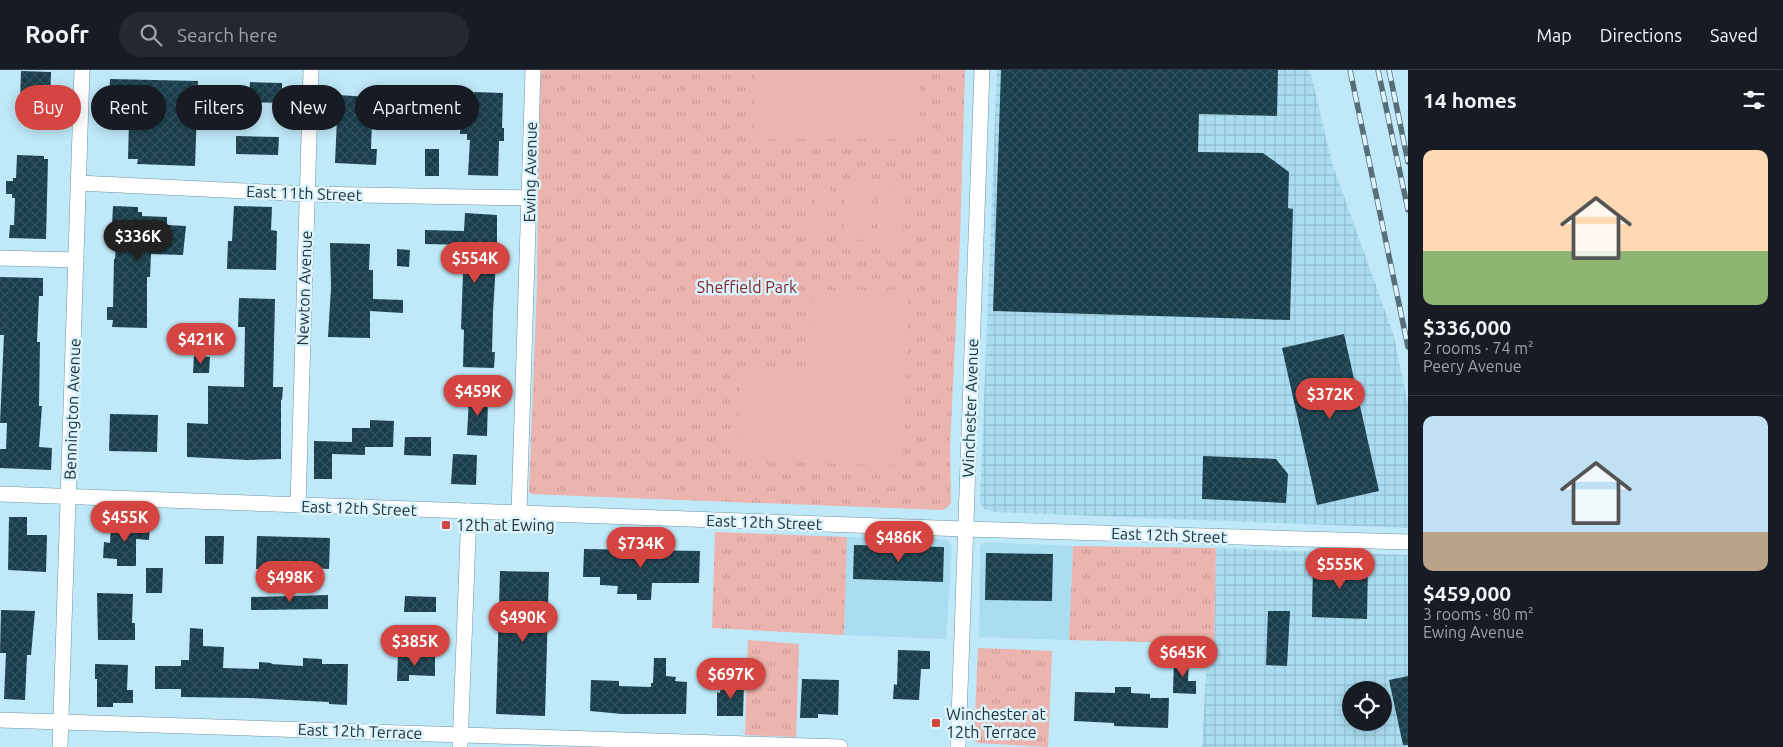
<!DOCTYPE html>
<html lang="en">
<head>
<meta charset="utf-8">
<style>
  :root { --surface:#171b24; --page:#242831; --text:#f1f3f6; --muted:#9ea1a6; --line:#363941; --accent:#d44541 }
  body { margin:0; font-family:Ubuntu,sans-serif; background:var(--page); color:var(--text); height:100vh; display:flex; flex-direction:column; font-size:19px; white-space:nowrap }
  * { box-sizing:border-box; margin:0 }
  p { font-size:16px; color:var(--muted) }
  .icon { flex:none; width:28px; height:28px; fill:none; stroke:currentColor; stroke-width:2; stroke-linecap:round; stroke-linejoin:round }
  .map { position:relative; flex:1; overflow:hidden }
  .drawer { display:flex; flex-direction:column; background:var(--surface); width:375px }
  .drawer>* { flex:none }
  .guide { position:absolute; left:15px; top:15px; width:475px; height:45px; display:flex; gap:10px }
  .buttons { position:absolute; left:1342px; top:611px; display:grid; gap:10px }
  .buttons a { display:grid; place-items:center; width:50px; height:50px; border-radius:50%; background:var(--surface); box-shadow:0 2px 12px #0003; font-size:25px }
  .price { position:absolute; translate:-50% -42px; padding:0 11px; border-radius:18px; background:var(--accent); color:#fff; font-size:16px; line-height:32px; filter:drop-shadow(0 1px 2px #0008) }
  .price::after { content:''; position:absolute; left:50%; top:30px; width:15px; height:11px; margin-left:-8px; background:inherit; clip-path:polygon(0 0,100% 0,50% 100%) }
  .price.selected { background:#222; color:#fff }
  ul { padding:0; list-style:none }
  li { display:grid; align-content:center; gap:10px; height:265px; padding:0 15px }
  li+li { border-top:1px solid var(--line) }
  li span { display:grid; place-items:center; height:155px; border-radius:10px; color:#555 }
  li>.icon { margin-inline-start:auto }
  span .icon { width:90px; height:90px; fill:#fffc; stroke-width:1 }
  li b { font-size:21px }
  h2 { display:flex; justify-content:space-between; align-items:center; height:60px; padding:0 15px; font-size:21px }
  .pill { padding:0 18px; border-radius:22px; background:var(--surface); box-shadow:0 2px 12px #0003; font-size:18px; line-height:45px }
  .pill.selected { background:var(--accent); color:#fff }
  header { display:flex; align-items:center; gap:30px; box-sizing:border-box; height:70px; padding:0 25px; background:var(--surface); border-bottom:1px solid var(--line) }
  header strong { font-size:24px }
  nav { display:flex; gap:28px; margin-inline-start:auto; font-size:18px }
  .search { width:350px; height:45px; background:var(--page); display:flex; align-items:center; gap:12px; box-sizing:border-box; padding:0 18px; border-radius:28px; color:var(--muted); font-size:19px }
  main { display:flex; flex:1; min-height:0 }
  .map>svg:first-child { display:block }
  .built { fill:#abddf0 }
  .industrial { fill:url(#industrial-grid); fill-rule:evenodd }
  .grass { fill:url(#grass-tufts) }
  .garden { fill:#ebb4ae }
  .building { fill:url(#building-cross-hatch) }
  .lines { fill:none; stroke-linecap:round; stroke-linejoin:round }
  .minor-casing { stroke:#6e95a4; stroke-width:16 }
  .minor { stroke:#fff; stroke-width:15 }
  .rail-casing { stroke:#566e78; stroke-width:5.5 }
  .rail { stroke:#daf3fc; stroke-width:4; stroke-dasharray:11; stroke-linecap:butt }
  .poi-dot { fill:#d44541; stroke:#daf3fc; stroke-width:2 }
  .labels { text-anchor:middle; stroke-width:5; stroke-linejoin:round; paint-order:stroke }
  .street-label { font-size:16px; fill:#233339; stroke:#daf3fc }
  .park-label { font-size:16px; fill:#822523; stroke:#daf3fc }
  .poi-label { font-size:16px; fill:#233339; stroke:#daf3fc; text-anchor:start }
</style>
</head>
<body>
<header>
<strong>Roofr</strong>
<div class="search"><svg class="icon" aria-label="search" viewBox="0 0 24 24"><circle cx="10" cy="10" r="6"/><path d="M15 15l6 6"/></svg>Search here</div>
<nav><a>Map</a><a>Directions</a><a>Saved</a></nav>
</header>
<main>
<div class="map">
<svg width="1408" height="677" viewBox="0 0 1408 677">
  <defs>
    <pattern id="industrial-grid" width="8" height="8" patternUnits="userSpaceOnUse" patternTransform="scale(1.25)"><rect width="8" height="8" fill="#abddf0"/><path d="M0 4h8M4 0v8" fill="none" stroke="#93becf"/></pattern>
    <pattern id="grass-tufts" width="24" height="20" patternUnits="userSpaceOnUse" patternTransform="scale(1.25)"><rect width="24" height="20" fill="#ebb4ae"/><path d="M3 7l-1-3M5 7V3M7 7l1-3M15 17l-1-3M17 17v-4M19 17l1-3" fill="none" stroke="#c99b96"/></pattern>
    <pattern id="building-cross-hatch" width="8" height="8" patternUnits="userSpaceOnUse" patternTransform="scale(1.25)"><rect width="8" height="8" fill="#1a3f4c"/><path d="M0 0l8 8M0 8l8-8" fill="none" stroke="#32535e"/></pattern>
  </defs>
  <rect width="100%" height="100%" fill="#bfe8f8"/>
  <g class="built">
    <path d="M847 467 947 469 952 477 946 569 844 565Z"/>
    <path d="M986 472 1073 476 1069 570 979 567 980 476Z"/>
  </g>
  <g class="industrial">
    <path d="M997 0H1310L1332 93 1394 266 1408 335V458L995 442 984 439 980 432Z"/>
    <path d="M1216 478 1408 485V677H1202L1207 587 1214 582ZM1351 620H1384V652H1351Z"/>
  </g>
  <g class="grass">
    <path d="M541 0H965L960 169 950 377 951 432 948 437 942 440 578 426 531 424 529 422 537 214 538 111Z"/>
    <path d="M715 462 847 467 844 565 712 558Z"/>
    <path d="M1073 476 1216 478 1214 574 1069 570Z"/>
    <path d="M748 570 799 574 796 667 745 665Z"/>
    <path d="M978 578 1052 581 1048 677 978 673 975 671 974 667Z"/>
  </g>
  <g class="garden">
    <path d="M754 0H919L920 59 911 69H755Z"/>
    <path d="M813 113 827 114 831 117 830 125 821 134 815 133 807 121 809 116Z"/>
    <path d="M846 116 871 117 869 170 843 169Z"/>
    <path d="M879 117 905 118 903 172 877 171Z"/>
    <path d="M815 148C822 149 829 157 830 164L826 168 813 171 808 168 810 151Z"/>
    <path d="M813 220H901L909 230 903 396 737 390 740 298 812 301Z"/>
  </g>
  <g class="building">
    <path d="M1001 0H1278L1277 46 1199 44 1198 82 1263 83 1289 102 1288 138 1293 139 1290 250 993 241Z"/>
    <path d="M21 1 51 2 50 39 26 38V34L20 33Z"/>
    <path d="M110 9 198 11 195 96 137 94 138 89H128L129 49 109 48Z"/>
    <path d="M250 12 282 13V33L249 32Z"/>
    <path d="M474 22 503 23 502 58H504V71H499L498 106 468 105 470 70H467V64H460V47H474Z"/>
    <path d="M338 25 370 27 369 38 379 39V52L372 51 371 79H377L376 95 335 93Z"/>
    <path d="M236 66 279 67 278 85 236 84Z"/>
    <rect x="425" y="79" width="14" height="27"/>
    <path d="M17 85 44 86V89H48L46 169 9 168 10 155H14L15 128H12V124H6V111H13V108H16Z"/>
    <path d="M113 136 138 137V142H142V146L167 147V155L186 156 183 185 151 184 150 207H147V258L112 257 113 250H107V237H113L114 189H115L117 155H112Z"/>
    <path d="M234 136 272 137 271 160 277 161 276 200 227 199 228 171H232Z"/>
    <path d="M465 143 497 145V176L493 242 492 282H495L494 298 463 297 464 260 461 259 464 175 425 174V160L464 161Z"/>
    <path d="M330 173 370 174 369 200H373V229L403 230V243L370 241V268L328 267 331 218Z"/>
    <path d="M397 179 410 180 409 197 397 196Z"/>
    <path d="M0 207 43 208V226H39L37 272H40L39 336H42L39 377 52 378 51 400 0 398V379H6L7 353H0L4 265H0Z"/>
    <path d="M239 228 275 229 273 317H283L282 330H281V389L248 390 187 387V353L208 354V316L244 317 245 257H238Z"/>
    <path d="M1344 264 1379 421 1317 435 1282 278Z"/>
    <path d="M194 286 210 287 209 303H193Z"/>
    <path d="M469 328 488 329 487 366 467 365Z"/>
    <path d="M110 344 158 345 157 382 109 381Z"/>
    <path d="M370 350 394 351 393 377H365V385L332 384V409H314V371L352 372V358H370Z"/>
    <path d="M405 367H431V386L404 385Z"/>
    <path d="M453 384 477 385 476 415 451 414Z"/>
    <path d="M1203 386 1276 389 1288 404 1286 433 1202 429Z"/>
    <path d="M9 447H27V465H47L46 502 8 500Z"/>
    <path d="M111 453 150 454 149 470 136 469V496H117V489L103 488 104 472 110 473Z"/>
    <path d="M205 466H224L223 494H205Z"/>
    <path d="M257 466 330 468 329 499 309 498V504L290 503V500L256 499Z"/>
    <path d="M854 475 944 477 943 512 853 509Z"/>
    <path d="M584 479 700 481 699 513H652L651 530H637V524H617L618 516 600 515V507H583Z"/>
    <path d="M986 483 1053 484 1052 531 985 530Z"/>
    <path d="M1313 491 1368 493 1367 549 1312 547Z"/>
    <path d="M146 498H163L162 523H146Z"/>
    <path d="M500 501 549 502 545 646 496 644Z"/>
    <path d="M97 523 133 524 132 553H135V570H98Z"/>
    <path d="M328 525V539L251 540V527Z"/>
    <path d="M405 526 436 527V542H404Z"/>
    <path d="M1 540 35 541 31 585H27L25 630 4 629 6 583H0Z"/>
    <path d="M1268 541H1290L1287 596 1266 595Z"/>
    <path d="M190 558 203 559V576L224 577 223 598 259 599V592L272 593 271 594 303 596V588L322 589V594H348L347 635 329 634V632L249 628 181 627V619H155V596H181V590H189Z"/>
    <path d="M898 580 930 581V599H921L919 630 893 629 894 614 897 615Z"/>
    <path d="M398 585 435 586V606L409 605V611H397Z"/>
    <path d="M654 588H666V606L676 607 675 611 687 612 686 644H622L590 641 591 610 619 611V616L651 617V613H653Z"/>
    <path d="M1174 588 1189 589 1188 611H1196V624L1173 623Z"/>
    <path d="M95 594 128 595 127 620H133V633H113V637H97V609H95Z"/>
    <path d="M1408 606V675H1403L1389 610Z"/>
    <path d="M802 609 839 610 838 645 818 644V648H800Z"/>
    <path d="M721 614H744L743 646H717V622L720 623Z"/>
    <path d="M1115 617H1131V623L1150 624V628H1169L1168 658 1114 656V653L1074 651 1075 622 1115 623Z"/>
  </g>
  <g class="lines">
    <defs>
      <g id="minor">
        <path d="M78 113 307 124 530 128"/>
        <path d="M0 188 76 190"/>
        <path d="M0 424 965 459 1408 472"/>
        <path d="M298 435 311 0"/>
        <path d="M519 443 533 0"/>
        <path d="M0 650 840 677"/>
        <path d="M60 677 82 0"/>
        <path d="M460 677 469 441"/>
        <path d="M958 677 982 0"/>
      </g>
    </defs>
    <use href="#minor" class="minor-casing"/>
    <use href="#minor" class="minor"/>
    <defs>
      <g id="rail">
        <path d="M1350 0 1408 277"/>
        <path d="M1378 0 1408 140"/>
        <path d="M1389 0 1408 92"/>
      </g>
    </defs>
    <use href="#rail" class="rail-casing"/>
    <use href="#rail" class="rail"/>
  </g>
  <g class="poi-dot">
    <rect x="441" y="450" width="10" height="10" rx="2.5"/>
    <rect x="931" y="648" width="10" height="10" rx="2.5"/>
  </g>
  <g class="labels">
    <g class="street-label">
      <text transform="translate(530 102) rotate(-89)" y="6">Ewing Avenue</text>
      <text transform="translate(304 123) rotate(2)" y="6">East 11th Street</text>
      <text transform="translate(304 218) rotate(-88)" y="6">Newton Avenue</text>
      <text transform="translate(970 338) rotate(-88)" y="6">Winchester Avenue</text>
      <text transform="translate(72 339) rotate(-88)" y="6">Bennington Avenue</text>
      <text transform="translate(359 438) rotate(2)" y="6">East 12th Street</text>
      <text transform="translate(764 452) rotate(2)" y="6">East 12th Street</text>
      <text transform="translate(1169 465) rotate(2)" y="6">East 12th Street</text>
      <text transform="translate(360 661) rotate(2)" y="6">East 12th Terrace</text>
    </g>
    <g class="park-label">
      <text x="747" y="223">Sheffield Park</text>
    </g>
    <g class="poi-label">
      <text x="456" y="461">12th at Ewing</text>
      <text x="946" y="650">Winchester at<tspan x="946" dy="18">12th Terrace</tspan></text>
    </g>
  </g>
</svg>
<div class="buttons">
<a><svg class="icon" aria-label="locate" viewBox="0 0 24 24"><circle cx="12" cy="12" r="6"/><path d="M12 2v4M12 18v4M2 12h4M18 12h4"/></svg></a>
</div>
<b class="price selected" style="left:138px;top:192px">$336K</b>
<b class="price" style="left:475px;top:214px">$554K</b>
<b class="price" style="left:201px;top:295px">$421K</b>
<b class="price" style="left:478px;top:347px">$459K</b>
<b class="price" style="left:1330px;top:350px">$372K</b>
<b class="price" style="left:125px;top:473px">$455K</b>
<b class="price" style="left:899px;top:493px">$486K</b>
<b class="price" style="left:641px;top:499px">$734K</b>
<b class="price" style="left:1340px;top:520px">$555K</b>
<b class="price" style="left:290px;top:533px">$498K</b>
<b class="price" style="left:523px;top:573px">$490K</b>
<b class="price" style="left:415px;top:597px">$385K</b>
<b class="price" style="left:1183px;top:608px">$645K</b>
<b class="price" style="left:731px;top:630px">$697K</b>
<div class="guide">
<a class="pill selected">Buy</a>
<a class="pill">Rent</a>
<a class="pill">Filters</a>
<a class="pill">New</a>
<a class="pill">Apartment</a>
</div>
</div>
<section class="drawer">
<h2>14 homes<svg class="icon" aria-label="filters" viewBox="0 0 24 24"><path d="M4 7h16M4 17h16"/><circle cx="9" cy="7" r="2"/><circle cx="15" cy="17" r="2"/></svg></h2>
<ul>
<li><span style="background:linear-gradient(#ffd9b3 65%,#8fb573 0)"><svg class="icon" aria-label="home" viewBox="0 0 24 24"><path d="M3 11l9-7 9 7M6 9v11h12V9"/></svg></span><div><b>$336,000</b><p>2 rooms · 74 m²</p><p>Peery Avenue</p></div></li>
<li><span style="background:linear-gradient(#bfe0f5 75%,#b9a48a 0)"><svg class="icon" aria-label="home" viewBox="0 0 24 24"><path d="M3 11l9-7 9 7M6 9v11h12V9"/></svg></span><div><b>$459,000</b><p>3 rooms · 80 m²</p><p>Ewing Avenue</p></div></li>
</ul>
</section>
</main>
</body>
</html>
